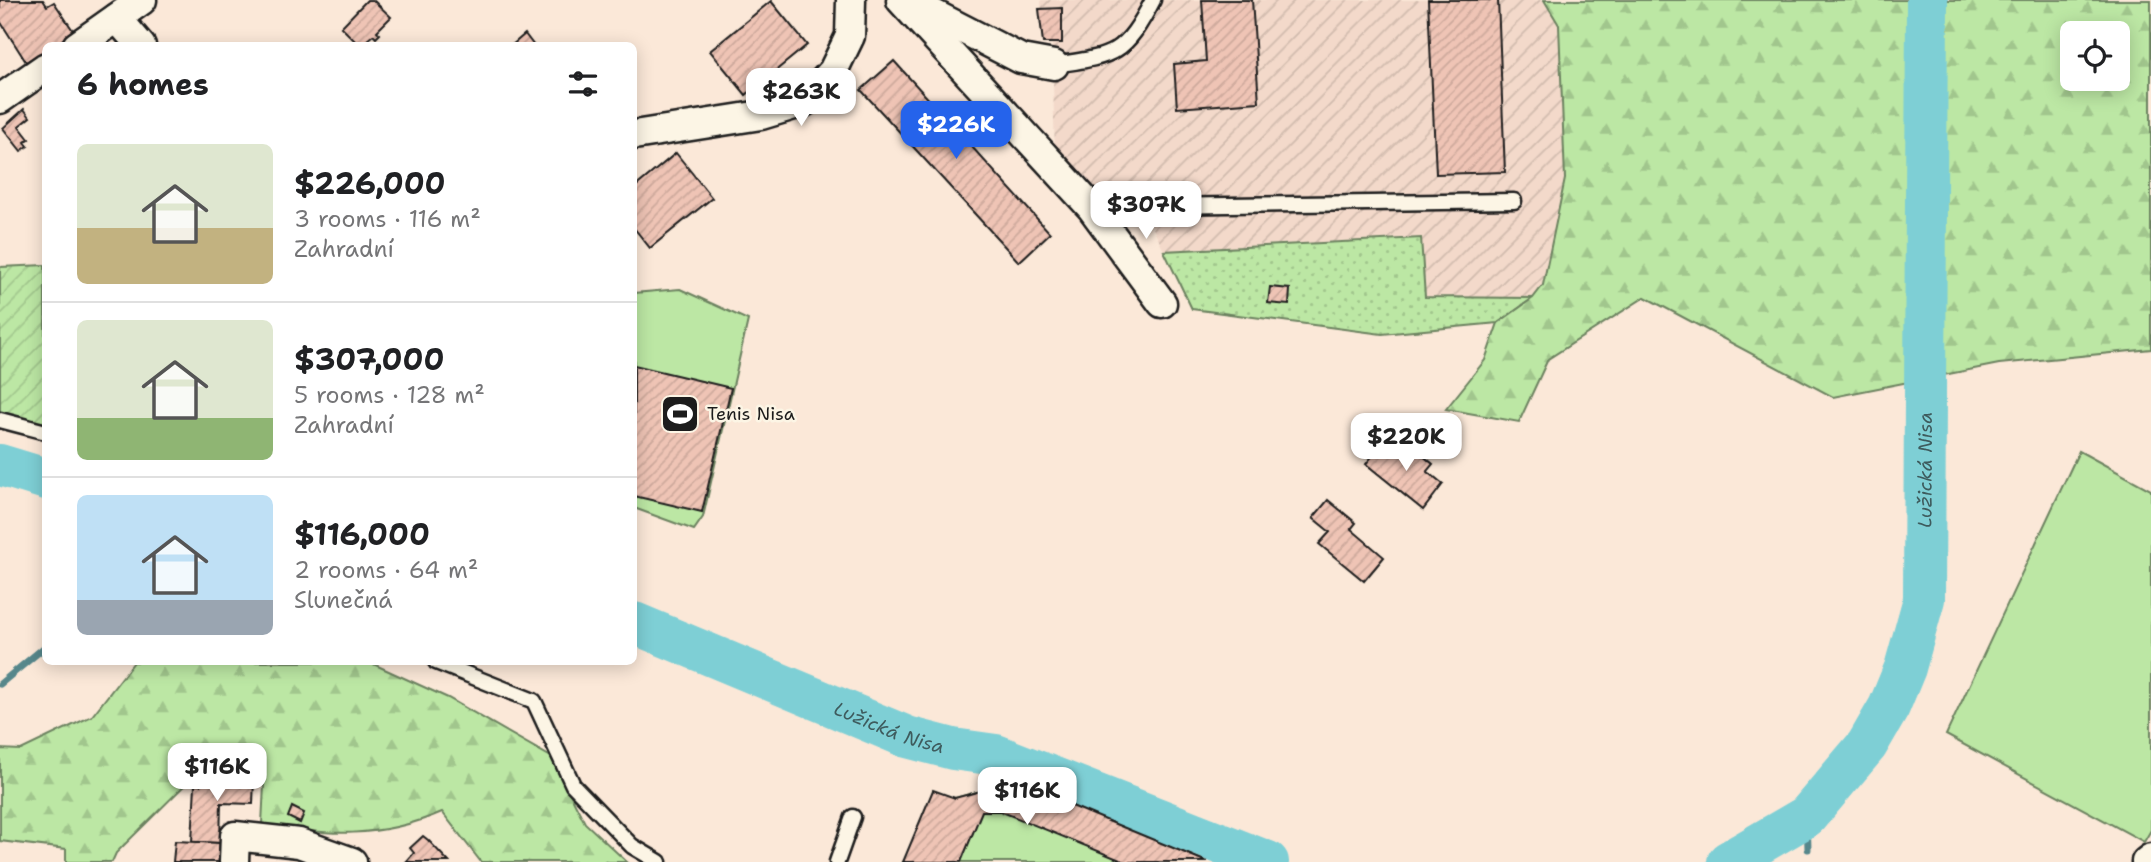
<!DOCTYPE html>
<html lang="en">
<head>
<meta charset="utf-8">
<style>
  :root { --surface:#fff; --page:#f6f6f6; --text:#202124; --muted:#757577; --line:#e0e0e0; --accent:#2563eb }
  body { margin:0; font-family:"Shantell Sans",sans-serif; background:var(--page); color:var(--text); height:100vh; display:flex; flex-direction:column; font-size:26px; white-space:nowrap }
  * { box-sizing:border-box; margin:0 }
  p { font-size:23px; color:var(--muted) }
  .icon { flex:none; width:38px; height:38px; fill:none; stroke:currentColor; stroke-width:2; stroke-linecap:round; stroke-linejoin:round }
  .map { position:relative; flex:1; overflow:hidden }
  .sheet { position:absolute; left:42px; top:42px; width:595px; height:623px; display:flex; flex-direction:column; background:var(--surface); border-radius:10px; box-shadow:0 4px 18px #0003 }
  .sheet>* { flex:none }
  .controls { position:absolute; left:2060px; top:21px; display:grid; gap:14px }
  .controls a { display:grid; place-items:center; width:70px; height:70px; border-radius:10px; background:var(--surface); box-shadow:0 4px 18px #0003; font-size:35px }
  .price { position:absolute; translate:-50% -60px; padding:0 16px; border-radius:14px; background:#fff; color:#222; font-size:23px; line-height:46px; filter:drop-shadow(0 2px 4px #0008) }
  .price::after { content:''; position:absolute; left:50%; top:42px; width:21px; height:16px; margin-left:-10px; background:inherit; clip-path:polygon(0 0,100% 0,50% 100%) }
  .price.current { background:var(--accent); color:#fff }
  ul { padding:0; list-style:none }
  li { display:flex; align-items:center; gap:21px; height:175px; padding:0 35px }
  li+li { border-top:2px solid var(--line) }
  li span { display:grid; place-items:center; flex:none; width:196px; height:140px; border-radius:10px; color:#555 }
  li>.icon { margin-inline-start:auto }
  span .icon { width:84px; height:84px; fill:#fffc; stroke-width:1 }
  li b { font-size:30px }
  h2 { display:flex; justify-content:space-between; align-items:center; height:84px; padding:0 35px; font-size:30px }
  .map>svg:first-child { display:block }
  .industrial { fill:url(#industrial-furrows) }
  .grass { fill:url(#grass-dots); stroke:#6c8260; stroke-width:2 }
  .forest { fill:url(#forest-firs); stroke:#6c8260; stroke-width:2; fill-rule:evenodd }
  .garden { fill:url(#garden-furrows); stroke:#6c8260; stroke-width:2 }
  .pitch { fill:#bce7a4; stroke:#6c8260; stroke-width:2 }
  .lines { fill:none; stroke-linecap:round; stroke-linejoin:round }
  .stream { stroke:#57878b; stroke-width:7 }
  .river { stroke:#7ecfd5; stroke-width:42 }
  .building { fill:url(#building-hatch); stroke:#1c1c1c; stroke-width:2 }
  .service-casing { stroke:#1c1c1c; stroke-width:19 }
  .minor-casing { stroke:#1c1c1c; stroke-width:33 }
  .service { stroke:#fcf5e5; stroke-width:14 }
  .minor { stroke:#fcf5e5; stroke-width:28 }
  .labels { text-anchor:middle; stroke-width:5; stroke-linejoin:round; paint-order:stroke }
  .poi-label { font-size:18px; fill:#1c1c1c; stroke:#fcf5e5; text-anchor:start }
  .water-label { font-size:19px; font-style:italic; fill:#3e5b5d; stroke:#fcf5e5 }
</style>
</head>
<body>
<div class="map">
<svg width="2151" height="862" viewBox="0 0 2151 862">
  <defs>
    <pattern id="industrial-furrows" width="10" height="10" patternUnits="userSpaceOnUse" patternTransform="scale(1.75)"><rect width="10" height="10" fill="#f3d9ca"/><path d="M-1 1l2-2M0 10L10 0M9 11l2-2" fill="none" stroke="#d0baad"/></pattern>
    <pattern id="grass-dots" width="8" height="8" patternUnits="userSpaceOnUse" patternTransform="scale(1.75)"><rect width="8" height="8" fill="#bce7a4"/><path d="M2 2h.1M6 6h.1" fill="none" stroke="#a1c68d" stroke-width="1.8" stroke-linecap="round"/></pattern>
    <pattern id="forest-firs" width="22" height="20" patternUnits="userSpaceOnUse" patternTransform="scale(1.75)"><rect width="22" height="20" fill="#bce7a4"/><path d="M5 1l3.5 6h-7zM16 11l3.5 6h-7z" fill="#a1c68d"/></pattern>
    <pattern id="garden-furrows" width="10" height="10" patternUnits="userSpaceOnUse" patternTransform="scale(1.75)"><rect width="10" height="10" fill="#bce7a4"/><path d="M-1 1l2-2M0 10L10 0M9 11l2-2" fill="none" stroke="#a1c68d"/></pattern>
    <pattern id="building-hatch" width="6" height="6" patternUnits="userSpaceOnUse" patternTransform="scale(1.75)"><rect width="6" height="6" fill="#efc4b5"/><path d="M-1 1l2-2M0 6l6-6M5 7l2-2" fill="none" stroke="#cca89b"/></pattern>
  </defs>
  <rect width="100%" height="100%" fill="#fbe8d8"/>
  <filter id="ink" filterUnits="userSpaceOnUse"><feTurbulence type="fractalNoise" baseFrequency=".0143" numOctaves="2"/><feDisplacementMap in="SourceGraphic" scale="14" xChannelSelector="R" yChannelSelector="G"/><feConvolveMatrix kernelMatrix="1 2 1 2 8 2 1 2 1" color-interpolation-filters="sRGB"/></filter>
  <g filter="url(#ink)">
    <path class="industrial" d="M1041 0H1544L1559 25 1565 179 1543 286 1533 298 1425 297 1420 238 1164 251 1137 195 1089 192 1055 156 1052 44 1043 43Z"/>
    <path class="grass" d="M1421 238 1425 297 1533 298 1498 323 1382 334 1192 309 1164 251Z"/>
    <g class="forest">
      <path d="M1544 0H2151V349L1999 364 1833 397 1645 297 1548 359 1519 422 1446 409 1485 360 1498 323 1533 298 1543 285 1565 179 1559 25ZM2072 33H2118V79H2072Z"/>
      <path d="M134 662H369L448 698 551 757 585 823 627 862H481L442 812C380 839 326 836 262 824L264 785 255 763 216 754 116 853 112 862H66V849L0 841V749L21 750 92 716Z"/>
    </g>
    <path class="garden" d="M45 265V426L0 413V267Z"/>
    <g class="pitch">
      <path d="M680 289 748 320 703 517 694 530 634 508V293Z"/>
      <path d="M2079 451 2151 490V830L2144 842 1946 735Z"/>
      <path d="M1014 782 1207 862H903L955 798Z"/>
    </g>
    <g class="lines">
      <g class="stream">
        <path d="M0 684 46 646"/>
        <path d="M1807 816 1808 849"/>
      </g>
      <g class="river">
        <path d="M0 465 46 479"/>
        <path id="s1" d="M634 623 907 737 953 749 996 755 1268 862"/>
        <path id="s2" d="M1728 862 1807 816 1867 745 1889 707 1905 668 1924 599 1927 0"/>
      </g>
    </g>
    <g class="building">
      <path d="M0 0H43L47 6 54 2 74 32 53 46H46V50L26 62 0 21Z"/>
      <path d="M367 0H373L391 17 377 31 380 34 376 38 373 35 360 46 341 27Z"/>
      <path d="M1202 0H1252L1259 102 1177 108 1174 64 1206 61Z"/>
      <path d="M1428 0H1498L1505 172 1436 174Z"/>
      <path d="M771 1 807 45 746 95 710 51Z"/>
      <path d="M1062 8V43H1043L1039 9Z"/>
      <path d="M525 34 534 46H511Z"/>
      <path d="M894 61 1050 233 1019 262 861 90Z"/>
      <path d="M24 109 30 117 19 126 29 139 25 142 28 146 21 151 3 128Z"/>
      <path d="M676 153 712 198 650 248 634 228V188Z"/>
      <path d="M1270 287 1290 289 1289 305 1268 303Z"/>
      <path d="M634 365 731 388 702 512 634 496Z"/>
      <path d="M1386 439 1406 454 1412 447 1433 464 1427 471 1443 484 1423 510 1366 464Z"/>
      <path d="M1328 500 1356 523 1351 529 1384 557 1364 581 1319 544 1330 532 1313 518Z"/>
      <path d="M201 771 222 772V778L254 779 253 804 221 803 220 843 192 842 195 785H200Z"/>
      <path d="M1014 782 1207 862H1125L1000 811H982L961 862H903L933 790 955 798Z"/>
      <path d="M292 807 304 813 300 823 288 817Z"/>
      <path d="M423 836 428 840 449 862H406L414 853 410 848Z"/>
      <path d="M175 841 220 843 219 862H173Z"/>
    </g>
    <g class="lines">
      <defs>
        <g id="service">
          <path d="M1054 65C1114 56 1124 56 1153 0"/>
          <path d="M1092 207 1514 201"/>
          <path d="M0 420 46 432"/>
          <path d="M436 662 534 701 573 785 632 846 659 862"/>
          <path d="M837 862 853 817"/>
        </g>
        <g id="minor">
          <path d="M901 0 1091 207 1162 303"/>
          <path d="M916 5 1021 59 1054 65"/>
          <path d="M117 18 141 46"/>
          <path d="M77 46 142 0"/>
          <path d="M0 99 46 67"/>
          <path d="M634 135 761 115 804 102 833 71 850 36 851 0"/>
          <path d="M234 862 235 836 299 843 352 862"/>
          <path d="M2146 862 2151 858"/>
        </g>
      </defs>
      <use href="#service" class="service-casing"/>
      <use href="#minor" class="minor-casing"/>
      <use href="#service" class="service"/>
      <use href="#minor" class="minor"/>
    </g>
  </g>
  <defs>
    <symbol id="stadium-square" viewBox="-11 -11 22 22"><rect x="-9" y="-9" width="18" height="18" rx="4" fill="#1c1c1c" stroke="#fcf5e5"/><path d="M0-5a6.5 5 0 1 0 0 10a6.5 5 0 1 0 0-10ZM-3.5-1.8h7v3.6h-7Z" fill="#fff"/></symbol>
  </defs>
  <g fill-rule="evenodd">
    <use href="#stadium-square" x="658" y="392" width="44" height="44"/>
  </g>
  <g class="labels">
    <g class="poi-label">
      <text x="707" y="420">Tenis Nisa</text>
    </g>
    <g class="water-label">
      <text dy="7" stroke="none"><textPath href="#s2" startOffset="471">Lužická Nisa</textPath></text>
      <text dy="7" stroke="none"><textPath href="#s1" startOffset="276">Lužická Nisa</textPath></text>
    </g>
  </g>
</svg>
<div class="controls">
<a><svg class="icon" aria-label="locate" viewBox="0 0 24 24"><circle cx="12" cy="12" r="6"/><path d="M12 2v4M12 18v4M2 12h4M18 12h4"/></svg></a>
</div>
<b class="price" style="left:801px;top:128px">$263K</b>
<b class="price current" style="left:956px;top:161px">$226K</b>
<b class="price" style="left:1146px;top:241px">$307K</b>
<b class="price" style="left:1406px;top:473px">$220K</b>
<b class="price" style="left:217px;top:803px">$116K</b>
<b class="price" style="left:1027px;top:827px">$116K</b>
<section class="sheet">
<h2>6 homes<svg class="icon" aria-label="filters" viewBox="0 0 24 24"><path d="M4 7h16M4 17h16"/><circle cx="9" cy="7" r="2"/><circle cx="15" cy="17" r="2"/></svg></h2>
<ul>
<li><span style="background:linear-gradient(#dfe7d0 60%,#c2b280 0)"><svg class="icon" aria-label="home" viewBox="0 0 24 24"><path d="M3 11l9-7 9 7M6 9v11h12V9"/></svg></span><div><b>$226,000</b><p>3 rooms · 116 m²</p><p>Zahradní</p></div></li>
<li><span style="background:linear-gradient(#dfe7d0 70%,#8fb573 0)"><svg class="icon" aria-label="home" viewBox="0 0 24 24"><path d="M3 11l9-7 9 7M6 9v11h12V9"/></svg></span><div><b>$307,000</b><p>5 rooms · 128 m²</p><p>Zahradní</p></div></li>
<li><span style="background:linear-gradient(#bfe0f5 75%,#9aa5b1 0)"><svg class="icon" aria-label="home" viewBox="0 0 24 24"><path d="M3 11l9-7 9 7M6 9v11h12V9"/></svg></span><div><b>$116,000</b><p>2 rooms · 64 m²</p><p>Slunečná</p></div></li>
</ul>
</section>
</div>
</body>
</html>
